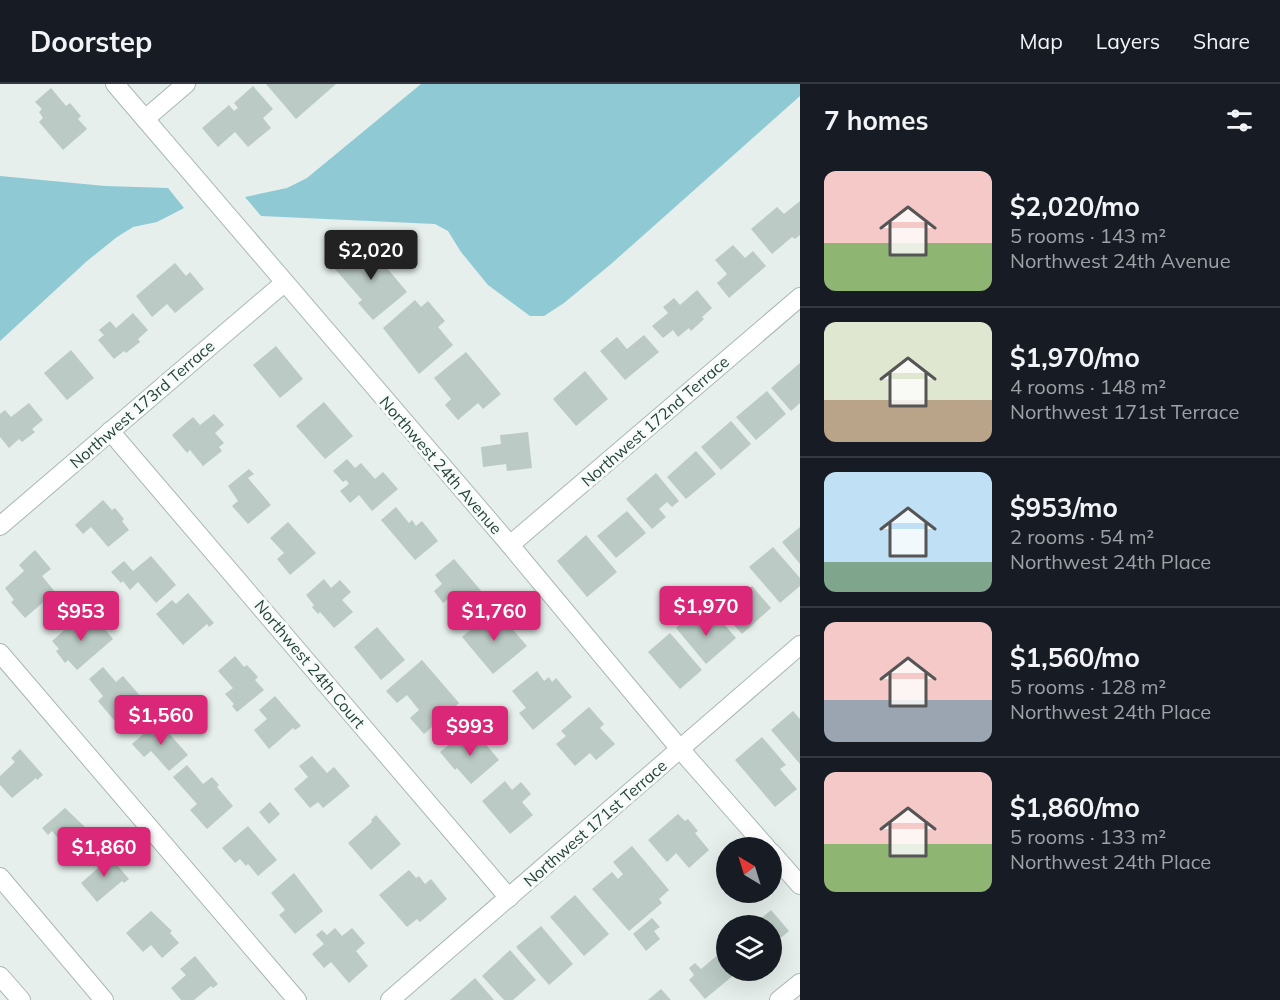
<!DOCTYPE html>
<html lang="en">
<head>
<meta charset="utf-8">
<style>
  :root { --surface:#171b24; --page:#242831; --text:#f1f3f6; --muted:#9ea1a6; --line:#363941; --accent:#db2777 }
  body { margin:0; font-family:Mulish,sans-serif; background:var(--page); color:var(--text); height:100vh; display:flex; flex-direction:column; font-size:22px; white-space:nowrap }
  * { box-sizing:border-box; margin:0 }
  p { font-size:20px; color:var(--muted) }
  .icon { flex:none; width:33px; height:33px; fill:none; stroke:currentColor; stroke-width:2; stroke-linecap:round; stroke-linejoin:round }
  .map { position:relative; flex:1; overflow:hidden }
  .details { display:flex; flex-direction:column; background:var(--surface); width:480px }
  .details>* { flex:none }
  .needle { width:39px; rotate:322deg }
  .buttons { position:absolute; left:716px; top:753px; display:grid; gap:12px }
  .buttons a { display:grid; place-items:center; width:66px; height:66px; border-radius:50%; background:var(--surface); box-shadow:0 6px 24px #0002; font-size:30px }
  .price { position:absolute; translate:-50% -51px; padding:0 14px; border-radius:6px; background:var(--accent); color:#fff; font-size:20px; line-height:39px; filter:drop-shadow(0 2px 3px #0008) }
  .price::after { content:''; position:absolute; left:50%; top:36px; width:18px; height:14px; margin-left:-9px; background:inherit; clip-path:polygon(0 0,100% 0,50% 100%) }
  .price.on { background:#222; color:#fff }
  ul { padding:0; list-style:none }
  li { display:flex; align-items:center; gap:18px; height:150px; padding:0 24px }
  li+li { border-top:2px solid var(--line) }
  li span { display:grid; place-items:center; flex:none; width:168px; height:120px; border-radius:12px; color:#555 }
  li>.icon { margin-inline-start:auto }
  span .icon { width:72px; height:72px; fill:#fffc; stroke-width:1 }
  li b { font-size:26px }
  h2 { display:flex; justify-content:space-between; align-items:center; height:72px; padding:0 24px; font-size:26px }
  header { display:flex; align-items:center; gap:36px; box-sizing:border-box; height:84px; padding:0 30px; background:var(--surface); border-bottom:2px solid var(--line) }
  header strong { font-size:28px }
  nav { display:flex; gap:33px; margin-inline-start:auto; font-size:21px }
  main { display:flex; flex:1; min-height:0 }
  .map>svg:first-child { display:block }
  .water { fill:#8ec9d4 }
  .building { fill:#bbcac4 }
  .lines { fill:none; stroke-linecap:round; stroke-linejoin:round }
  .minor-casing { stroke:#a8b8b2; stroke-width:20 }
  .minor { stroke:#fff; stroke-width:18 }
  .labels { text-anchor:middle; stroke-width:6; stroke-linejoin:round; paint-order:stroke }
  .street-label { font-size:16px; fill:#24423a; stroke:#f7fbf9 }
</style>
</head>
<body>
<header>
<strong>Doorstep</strong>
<nav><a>Map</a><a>Layers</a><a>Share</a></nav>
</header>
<main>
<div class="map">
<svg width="800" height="916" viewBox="0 0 800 916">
  <rect width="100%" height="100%" fill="#e6efeb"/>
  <g class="water">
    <path d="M421 0H800V12L611 180 564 219 544 232H530L488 201 461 168 448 147 435 140 261 132 245 113 287 104 307 94Z"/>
    <path d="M0 92 105 102 168 104 184 124 157 138 133 143 117 153 87 177 0 257Z"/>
  </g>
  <g class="building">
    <path d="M266 0H336L296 35Z"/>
    <path d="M253 2 273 25 263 34 271 44 248 63 235 48 218 63 202 44 229 21 234 27 238 24 234 19Z"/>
    <path d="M51 4 66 22 70 19 81 32 78 35 87 45 63 66 39 38 43 34 39 28 42 25 35 18Z"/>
    <path d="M800 117V151L795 155 792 153 772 170 751 145 777 123 784 130Z"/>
    <path d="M366 159 407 208 373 236 358 219 362 216 335 185Z"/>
    <path d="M733 161 745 174 753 167 766 182 729 214 717 199 727 190 715 176Z"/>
    <path d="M175 179 186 192 190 188 204 205 175 229 167 220 152 233 136 212Z"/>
    <path d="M697 206 712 224 702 233 704 235 691 247 689 244 678 253 673 246 663 254 652 242 668 229 663 223 674 214 680 221Z"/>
    <path d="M415 216 421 223 428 217 445 237 438 243 453 261 419 290 383 244Z"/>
    <path d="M133 229 148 246 138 255 140 258 126 269 124 267 114 275 98 256 104 251 99 246 110 237 116 244Z"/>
    <path d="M644 251 659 268 625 296 600 267 617 253 627 265Z"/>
    <path d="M276 262 303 295 280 314 253 281Z"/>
    <path d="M71 266 94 294 67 316 44 289Z"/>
    <path d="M466 268 501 310 483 325 478 319 458 336 445 321 451 315 434 294Z"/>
    <path d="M800 279V319L791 327 771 304Z"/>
    <path d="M585 287 608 315 576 342 553 315Z"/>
    <path d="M767 307 786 330 756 356 736 333Z"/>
    <path d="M324 318 353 352 325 375 296 342Z"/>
    <path d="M29 319 43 336 32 345 35 348 22 358 19 355 9 364 0 353V330L5 326 11 333Z"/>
    <path d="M214 330 224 341 215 349 224 359 219 363 222 367 203 382 190 366 187 369 172 351 193 333 200 341Z"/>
    <path d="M731 337 751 360 721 386 701 363Z"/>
    <path d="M528 348 532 384 507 387 506 380 483 383 481 363 501 360 500 351Z"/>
    <path d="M696 367 716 390 686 415 667 393Z"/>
    <path d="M347 375 355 384 361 379 375 395 383 388 398 405 372 427 359 411 350 419 340 407 349 400 346 396 343 398 333 387Z"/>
    <path d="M249 385 254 390 248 394 271 421 248 440 232 422 238 417 228 402Z"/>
    <path d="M656 389 679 417 672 423 667 418 659 425 666 433 652 445 626 415Z"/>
    <path d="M103 416 112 426 115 424 124 435 122 437 129 446 108 463 91 443 83 450 75 441Z"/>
    <path d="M396 423 409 439 412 436 416 442 422 437 438 457 415 476 381 436Z"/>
    <path d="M627 427 646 449 616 474 597 452Z"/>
    <path d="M288 438 316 469 290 491 277 475 284 469 270 454Z"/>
    <path d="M800 443V480L782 458Z"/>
    <path d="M586 451 617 488 587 513 557 477Z"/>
    <path d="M773 463 800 494V502L780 519 749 483Z"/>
    <path d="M35 466 51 485 42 492 55 508 25 534 11 518 14 516 5 504 24 487 19 481Z"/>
    <path d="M151 472 176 501 156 519 138 498 130 506 123 497 121 499 111 488 124 477 133 487Z"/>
    <path d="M454 475 483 509 463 525 452 512 443 519 434 507 442 500 435 491Z"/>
    <path d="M324 495 331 504 340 496 351 508 342 516 353 528 334 544 320 528 318 530 312 523 314 521 306 511Z"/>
    <path d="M752 502 771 524 742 550 722 528Z"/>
    <path d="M188 509 214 539 209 543 207 540 183 561 156 530 172 516 176 520Z"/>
    <path d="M495 525 527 562 493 590 462 553Z"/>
    <path d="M691 531 702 545 717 532 736 554 706 580 676 544Z"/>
    <path d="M80 532 91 545 99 538 113 555 77 586 68 576 65 579 56 567 59 565 52 557Z"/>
    <path d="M377 543 405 576 381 596 354 563Z"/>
    <path d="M670 549 702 586 680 605 648 568Z"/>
    <path d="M235 572 244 583 247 581 258 593 255 596 264 606 237 628 232 622 234 620 225 610 233 604 218 587Z"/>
    <path d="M422 576 459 619 424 650 410 634 419 626 407 611 397 619 386 607Z"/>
    <path d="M103 583 116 598 123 592 141 613 114 636 98 617 103 612 89 595Z"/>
    <path d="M537 587 544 597 549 593 552 598 556 594 572 613 533 646 519 629 526 624 512 607Z"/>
    <path d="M275 612 301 642 295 646 293 644 269 665 254 646 267 635 259 626Z"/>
    <path d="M589 623 604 640 600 644 615 660 596 676 590 669 575 682 556 660 566 652 561 647Z"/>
    <path d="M793 627 800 635V680L771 646Z"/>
    <path d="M158 637 188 671 169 687 151 667 144 673 132 660Z"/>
    <path d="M461 651 468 660 478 651 499 676 471 700 457 684 455 686 440 668Z"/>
    <path d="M762 653 786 681 780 685 797 705 775 723 735 676Z"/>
    <path d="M20 665 43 691 37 696 36 694 12 714 0 701V692L15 678 11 674Z"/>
    <path d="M312 672 327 689 334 683 350 702 323 724 318 718 310 724 294 705 308 693 299 682Z"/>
    <path d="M187 681 203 700 212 693 219 701 217 703 233 722 207 745 190 726 197 720 173 693Z"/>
    <path d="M505 697 512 706 521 698 531 710 522 718 533 731 510 750 482 717Z"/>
    <path d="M270 718 280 730 269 740 259 728Z"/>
    <path d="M65 724 86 744 84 745 93 756 76 770 61 753 59 755 52 747 48 751 42 744Z"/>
    <path d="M678 730 685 737 688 735 698 747 695 749 709 766 689 784 676 769 667 778 648 756Z"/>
    <path d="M376 731 401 760 371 786 348 759 372 738 371 736Z"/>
    <path d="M248 742 277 776 258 792 248 780 246 782 240 775 235 779 222 764Z"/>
    <path d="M632 762 669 806 659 815 662 819 629 847 592 805 612 788 618 795 623 790 613 778Z"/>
    <path d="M105 767 129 795 124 799 122 797 97 818 81 799 104 779 99 772Z"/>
    <path d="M409 786 416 794 419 792 425 800 431 795 447 815 420 838 417 835 407 843 379 811Z"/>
    <path d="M294 789 323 827 295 850 279 831 285 826 271 809Z"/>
    <path d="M575 811 609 850 584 872 550 833Z"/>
    <path d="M771 826 789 847 771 862V842H752Z"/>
    <path d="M151 827 172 847 170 849 179 859 162 874 151 861 143 868 126 849Z"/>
    <path d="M652 834 660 843 654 847 660 855 646 867 633 850Z"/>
    <path d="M541 842 573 880 549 901 516 863Z"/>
    <path d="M335 844 342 852 352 844 365 859 356 867 368 882 349 899 331 878 324 884 312 870 324 860 316 851 322 846 327 851Z"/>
    <path d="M510 866 536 896 513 916H504L482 892Z"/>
    <path d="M720 869 726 876V886H735L736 889 705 915 689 896 694 891 689 884 695 879 701 885Z"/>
    <path d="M195 872 218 900 213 904 211 902 194 916H181L171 904 186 891 180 885Z"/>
    <path d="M475 894 494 916H450Z"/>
    <path d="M661 905 671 916H648Z"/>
  </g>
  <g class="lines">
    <defs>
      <g id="minor">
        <path d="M115 0 510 461 680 665 767 764"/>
        <path d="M145 35 186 0"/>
        <path d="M110 347 509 814"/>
        <path d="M0 442 284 199"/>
        <path d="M510 461 800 213"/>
        <path d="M0 569 297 916"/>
        <path d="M771 768 800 801"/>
        <path d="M0 793 104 916"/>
        <path d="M0 892 21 916"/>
        <path d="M390 916 800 561"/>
        <path d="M779 916 800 899"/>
      </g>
    </defs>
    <use href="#minor" class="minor-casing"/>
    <use href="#minor" class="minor"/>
  </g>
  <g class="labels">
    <g class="street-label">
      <text transform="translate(142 320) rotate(-41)" y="6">Northwest 173rd Terrace</text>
      <text transform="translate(655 337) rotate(-41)" y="6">Northwest 172nd Terrace</text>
      <text transform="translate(441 381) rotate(49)" y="6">Northwest 24th Avenue</text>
      <text transform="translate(310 580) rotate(50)" y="6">Northwest 24th Court</text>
      <text transform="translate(595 739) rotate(-41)" y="6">Northwest 171st Terrace</text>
    </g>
  </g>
</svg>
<div class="buttons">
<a><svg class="needle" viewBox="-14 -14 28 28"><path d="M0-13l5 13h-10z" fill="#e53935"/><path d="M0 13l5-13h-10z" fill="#9ea1a6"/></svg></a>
<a><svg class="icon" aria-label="layers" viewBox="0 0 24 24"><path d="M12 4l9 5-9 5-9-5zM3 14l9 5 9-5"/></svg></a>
</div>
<b class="price on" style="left:371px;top:197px">$2,020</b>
<b class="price" style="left:706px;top:553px">$1,970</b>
<b class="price" style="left:81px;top:558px">$953</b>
<b class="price" style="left:494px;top:558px">$1,760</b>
<b class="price" style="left:161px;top:662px">$1,560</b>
<b class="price" style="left:470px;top:673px">$993</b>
<b class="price" style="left:104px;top:794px">$1,860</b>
</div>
<section class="details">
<h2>7 homes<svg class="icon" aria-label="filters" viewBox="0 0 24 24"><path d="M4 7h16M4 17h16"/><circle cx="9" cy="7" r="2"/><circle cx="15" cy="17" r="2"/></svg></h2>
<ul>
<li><span style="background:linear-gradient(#f6c9c9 60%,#8fb573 0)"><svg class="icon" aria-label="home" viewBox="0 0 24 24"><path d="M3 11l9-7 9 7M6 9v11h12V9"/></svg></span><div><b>$2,020/mo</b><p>5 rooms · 143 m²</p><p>Northwest 24th Avenue</p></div></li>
<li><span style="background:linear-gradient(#dfe7d0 65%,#b9a48a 0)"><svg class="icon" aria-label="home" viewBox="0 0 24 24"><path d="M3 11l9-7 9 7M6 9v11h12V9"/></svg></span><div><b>$1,970/mo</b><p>4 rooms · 148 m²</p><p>Northwest 171st Terrace</p></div></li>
<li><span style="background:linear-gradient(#bfe0f5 75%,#7fa58c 0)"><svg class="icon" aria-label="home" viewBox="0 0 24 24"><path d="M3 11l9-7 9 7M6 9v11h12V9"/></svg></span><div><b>$953/mo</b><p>2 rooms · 54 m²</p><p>Northwest 24th Place</p></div></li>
<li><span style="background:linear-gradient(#f6c9c9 65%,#9aa5b1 0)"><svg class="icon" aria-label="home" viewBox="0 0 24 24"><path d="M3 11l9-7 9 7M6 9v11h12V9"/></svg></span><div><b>$1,560/mo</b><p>5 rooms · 128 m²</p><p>Northwest 24th Place</p></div></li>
<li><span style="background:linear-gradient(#f6c9c9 60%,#8fb573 0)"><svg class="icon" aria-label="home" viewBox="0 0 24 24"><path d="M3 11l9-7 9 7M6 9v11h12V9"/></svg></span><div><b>$1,860/mo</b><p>5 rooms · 133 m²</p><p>Northwest 24th Place</p></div></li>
</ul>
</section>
</main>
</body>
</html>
